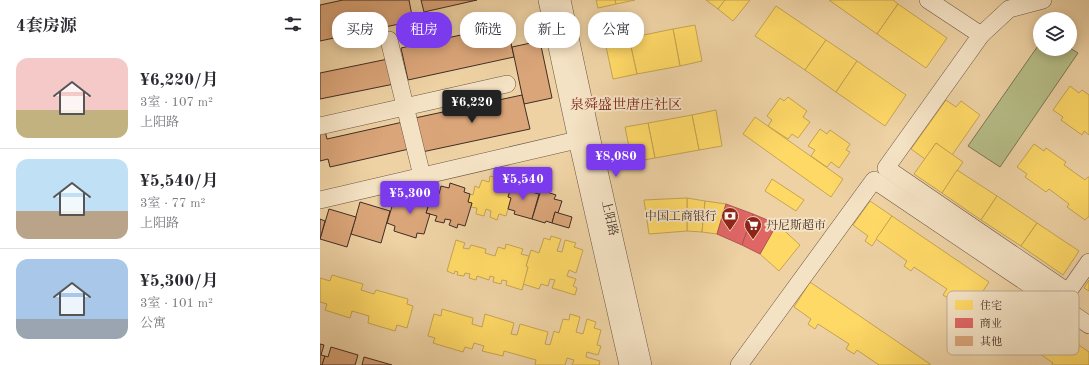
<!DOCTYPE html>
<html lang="zh">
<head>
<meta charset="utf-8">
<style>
  :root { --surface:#fff; --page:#f7f7f7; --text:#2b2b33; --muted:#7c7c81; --line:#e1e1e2; --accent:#7c3aed }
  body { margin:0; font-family:"Old Standard TT","Noto Serif SC",serif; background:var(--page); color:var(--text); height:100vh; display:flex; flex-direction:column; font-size:15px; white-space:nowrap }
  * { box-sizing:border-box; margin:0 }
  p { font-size:13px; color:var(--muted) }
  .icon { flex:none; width:22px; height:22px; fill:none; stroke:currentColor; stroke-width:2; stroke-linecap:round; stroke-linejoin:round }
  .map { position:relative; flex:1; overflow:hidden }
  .side { display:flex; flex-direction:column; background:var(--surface); width:320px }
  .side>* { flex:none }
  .hud { position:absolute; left:12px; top:12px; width:380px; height:36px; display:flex; gap:8px }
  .tools { position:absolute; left:713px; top:12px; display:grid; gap:8px }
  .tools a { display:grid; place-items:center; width:44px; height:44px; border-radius:50%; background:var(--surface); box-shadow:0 2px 10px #0003; font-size:20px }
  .price { position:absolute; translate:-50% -34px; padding:0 9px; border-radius:4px; background:var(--accent); color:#fff; font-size:13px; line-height:26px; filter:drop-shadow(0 1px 2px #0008) }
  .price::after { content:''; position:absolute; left:50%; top:24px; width:12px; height:9px; margin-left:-6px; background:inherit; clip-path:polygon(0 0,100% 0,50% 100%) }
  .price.selected { background:#222; color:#fff }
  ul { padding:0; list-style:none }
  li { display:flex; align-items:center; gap:12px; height:100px; padding:0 16px }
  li+li { border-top:1px solid var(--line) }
  li span { display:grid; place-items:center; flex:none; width:112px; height:80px; border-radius:12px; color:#555 }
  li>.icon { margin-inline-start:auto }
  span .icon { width:48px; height:48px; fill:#fffc; stroke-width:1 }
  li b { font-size:17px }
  h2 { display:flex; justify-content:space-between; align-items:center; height:48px; padding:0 16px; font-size:17px }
  .chip { padding:0 14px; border-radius:16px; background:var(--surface); box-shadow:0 2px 10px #0003; font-size:14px; line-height:36px }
  .chip.selected { background:var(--accent); color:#fff }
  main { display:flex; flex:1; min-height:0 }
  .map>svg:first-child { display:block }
  .green { fill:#b6bd87; stroke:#7b7556 }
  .homes { fill:#ffd966; stroke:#c6a552 }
  .shops { fill:#e06666; stroke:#b05552 }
  .building { fill:#daa579; stroke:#402d24 }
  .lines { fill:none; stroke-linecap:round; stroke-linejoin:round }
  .minor-casing { stroke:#6c5644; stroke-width:18 }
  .minor { stroke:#f4e2c4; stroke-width:17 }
  .labels { text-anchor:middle; stroke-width:4; stroke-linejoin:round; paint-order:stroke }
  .poi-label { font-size:12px; fill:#402d24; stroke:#f4e2c4; text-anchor:end }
  .street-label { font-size:12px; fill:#402d24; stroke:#f4e2c4 }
  .quarter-label { font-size:14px; fill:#7a1f14; stroke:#f4e2c4 }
  .key { fill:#f4e2c4; stroke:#beac94; stroke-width:1 }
  .key-label { font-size:11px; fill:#402d24 }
</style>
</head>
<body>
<main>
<section class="side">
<h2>4套房源<svg class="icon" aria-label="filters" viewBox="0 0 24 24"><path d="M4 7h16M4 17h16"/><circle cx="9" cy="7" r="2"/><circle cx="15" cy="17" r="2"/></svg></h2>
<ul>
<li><span style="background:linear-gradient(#f6c9c9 65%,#c2b280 0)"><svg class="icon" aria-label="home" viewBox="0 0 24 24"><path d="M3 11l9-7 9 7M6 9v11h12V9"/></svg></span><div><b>¥6,220/月</b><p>3室 · 107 m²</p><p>上阳路</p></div></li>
<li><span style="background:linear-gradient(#bfe0f5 65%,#b9a48a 0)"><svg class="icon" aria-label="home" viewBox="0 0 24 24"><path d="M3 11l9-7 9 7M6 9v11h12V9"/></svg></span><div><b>¥5,540/月</b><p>3室 · 77 m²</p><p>上阳路</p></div></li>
<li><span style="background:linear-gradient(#a9c7e8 75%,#9aa5b1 0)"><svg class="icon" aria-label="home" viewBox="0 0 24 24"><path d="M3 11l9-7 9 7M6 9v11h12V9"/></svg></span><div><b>¥5,300/月</b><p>3室 · 101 m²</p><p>公寓</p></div></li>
</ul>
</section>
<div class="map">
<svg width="769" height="365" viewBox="0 0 769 365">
  <rect width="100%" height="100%" fill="#eed2a4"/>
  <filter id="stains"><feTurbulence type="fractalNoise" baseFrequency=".005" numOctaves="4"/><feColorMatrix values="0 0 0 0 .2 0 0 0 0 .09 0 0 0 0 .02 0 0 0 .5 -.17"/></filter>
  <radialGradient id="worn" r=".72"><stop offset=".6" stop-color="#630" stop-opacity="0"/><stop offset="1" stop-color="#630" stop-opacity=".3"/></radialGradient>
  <path class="green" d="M720 43V49L750 48 758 53 680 167 648 146Z"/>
  <g class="homes">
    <path d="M276 0H295L296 4 278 8Z"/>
    <path d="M295 0H315L296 4Z"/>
    <path d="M386 0H405L398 9Z"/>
    <path d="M405 0H430L413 21 398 9Z"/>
    <path d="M509 0H573L578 4 557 34Z"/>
    <path d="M578 4 627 38 606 68 557 34Z"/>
    <path d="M456 6 506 40 485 70 435 36Z"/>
    <path d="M375 25 382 61 360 66 353 29Z"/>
    <path d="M353 29 360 66 317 74 309 38Z"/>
    <path d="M309 38 317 74 293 79 285 42Z"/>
    <path d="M506 40 537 61 516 92 485 70Z"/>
    <path d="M537 61 586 95 565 126 516 92Z"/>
    <path d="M750 86 759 93 762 90 769 95V135L764 131 762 135 741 120 743 117 733 110Z"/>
    <path d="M468 97 487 111 483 117 490 122 478 138 472 134 468 139 448 126 452 120 447 116 460 98 464 101Z"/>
    <path d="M626 100 636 107 641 101 660 115 632 155 616 143 605 159 591 149Z"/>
    <path d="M396 110 402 146 379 150 372 115Z"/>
    <path d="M372 115 379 150 335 158 328 123Z"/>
    <path d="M435 117 523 179 511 197 423 134Z"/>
    <path d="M328 123 335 158 312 162 305 127Z"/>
    <path d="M500 129 507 134 510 130 530 144 526 150 530 152 519 168 511 162 507 167 491 156 495 150 488 146Z"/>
    <path d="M616 143 643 162 622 193 594 174Z"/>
    <path d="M714 144 724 151 726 148 746 162 744 165 765 180 768 177H769V217H768L765 220 747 207 749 204 729 189 726 192 705 177 707 174 697 167Z"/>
    <path d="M637 170 677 196 661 220 622 193Z"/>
    <path d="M170 176 185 180 183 185 191 187 188 197 191 198 186 216 179 214 177 220 170 217 171 211 166 209 164 216 156 214 157 208 151 207 152 203 148 202 150 194 153 195 155 186 159 188 162 180 169 182Z"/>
    <path d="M452 179 484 200 476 211 445 191Z"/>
    <path d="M677 196 717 223 701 246 661 220Z"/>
    <path d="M367 198 385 201 382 232 367 231Z"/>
    <path d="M367 198V231L329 234 324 200Z"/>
    <path d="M385 201 406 204 397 234 382 232Z"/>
    <path d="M550 201 572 216 552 246 545 241 548 236 533 225Z"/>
    <path d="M572 216 669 282 652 307 634 294 630 299 623 295 627 289 594 267 591 271 584 266 587 261 556 239Z"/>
    <path d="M717 223 759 251 743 275 701 246Z"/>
    <path d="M457 224 480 245 459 271 440 254Z"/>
    <path d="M231 236 241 239 237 251 242 252 245 240 256 243 254 247 263 250 256 273 249 270 247 276 256 279 253 286 257 288 255 295 232 288 235 280 230 279 228 286 221 284 219 289 203 284 208 267 206 266 211 250 219 253 224 238 230 240Z"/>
    <path d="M136 240 145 243 143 248 149 249 151 245 166 249 165 253 175 256 178 247 185 249 186 244 203 249 201 254 209 256 206 266 208 267 202 290 186 285 187 281 182 280 181 284 173 282 174 277 170 276 169 280 157 276 156 280 149 278 150 274 145 273 144 276 137 275 138 272 135 271 134 274 127 271Z"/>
    <path d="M12 275 43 284 41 290 54 294 56 290 88 299 87 304 93 306 87 328 77 325 75 331 48 323 49 316 32 311 30 318 5 310 7 304 0 302V278L10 281Z"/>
    <path d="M769 280V291L764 288Z"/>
    <path d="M490 282 610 364V365H559L537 350 534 354 526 349 529 344 498 324 495 329 488 324 491 319 474 307Z"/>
    <path d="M695 301 769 352V365H732L733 363 703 342 699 347 692 342 696 337 678 325Z"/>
    <path d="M122 309 153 318 152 324 162 327 165 314 194 323 191 334 197 335 200 324 228 332 225 344 230 345 234 331 239 333 243 319 249 320 250 314 260 317 256 332 263 334 267 319 276 322 274 328 281 330 277 345 281 346 278 355 267 352 266 357 280 361 279 365H252L254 360 247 358 245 365H215L216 360 184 351 183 356 162 351 164 346 154 343 152 349 145 347 143 352 113 343 115 338 108 336 114 314 121 316Z"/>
  </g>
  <g class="shops">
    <path d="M406 204 433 214 422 245 397 234Z"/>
    <path d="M433 214 457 224 440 254 422 245Z"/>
  </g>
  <g class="building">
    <path d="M23 0H89L93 21 0 41V5Z"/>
    <path d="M101 0H157L104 12Z"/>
    <path d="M187 25 194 57 88 80 81 48Z"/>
    <path d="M220 41 232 98 204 104 192 47Z"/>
    <path d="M68 59 74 84 0 99V73Z"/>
    <path d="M202 95 210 129 102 152 95 118Z"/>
    <path d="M83 122 89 149 10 167 8 159 0 161V132L5 131 7 139Z"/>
    <path d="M197 182 206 184 204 190 219 194 212 219 194 214 195 211 188 209 191 198 188 197 191 187 195 188Z"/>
    <path d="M130 183 145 188 144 192 150 194 148 202 152 203 145 226 138 224 137 228 129 225 131 220 125 219 124 223 115 221 117 216 106 213 110 200 113 201 115 193 119 194 121 186 129 188Z"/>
    <path d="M221 190 236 195 234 199 242 201 238 213 235 212 232 223 226 221 225 223 212 219Z"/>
    <path d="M87 193 110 200 106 213 110 214 104 234 97 233 96 238 74 231 75 226 67 223 73 203 77 204 80 196 86 198Z"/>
    <path d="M40 202 70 211 61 243 31 234Z"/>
    <path d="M9 209 36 217 27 247 0 239Z"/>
    <path d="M235 212 252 217 249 228 232 223Z"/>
    <path d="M0 219 5 221 0 239Z"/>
    <path d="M0 344 4 345 1 355 5 356 2 365H0Z"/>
    <path d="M11 347 38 355 35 365H2L5 356 8 357Z"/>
    <path d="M44 357 72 365H42Z"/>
  </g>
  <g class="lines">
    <defs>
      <g id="minor">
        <path d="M227 0 257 140 308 365"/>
        <path d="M242 0 272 140 323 365"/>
        <path d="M608 0 661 35"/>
        <path d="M723 0 689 9 661 35 566 168 748 292 769 262"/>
        <path d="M69 40 102 176"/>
        <path d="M0 126 187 84"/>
        <path d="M0 200 257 140"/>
        <path d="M419 365 554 180 769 325"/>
      </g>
    </defs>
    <use href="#minor" class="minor-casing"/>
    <use href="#minor" class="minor"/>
  </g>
  <defs>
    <symbol id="bank-pin" viewBox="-11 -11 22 30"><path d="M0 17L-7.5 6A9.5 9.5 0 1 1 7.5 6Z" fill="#8f2418" stroke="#f4e2c4"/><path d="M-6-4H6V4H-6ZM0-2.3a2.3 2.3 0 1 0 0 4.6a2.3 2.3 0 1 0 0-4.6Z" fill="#fff"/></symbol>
    <symbol id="supermarket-pin" viewBox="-11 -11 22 30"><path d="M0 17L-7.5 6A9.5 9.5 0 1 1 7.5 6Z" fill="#8f2418" stroke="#f4e2c4"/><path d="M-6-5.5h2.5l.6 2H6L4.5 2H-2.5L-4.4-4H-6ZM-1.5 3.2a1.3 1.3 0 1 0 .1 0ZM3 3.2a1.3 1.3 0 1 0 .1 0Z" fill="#fff"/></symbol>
  </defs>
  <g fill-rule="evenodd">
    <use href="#bank-pin" x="400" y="206" width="20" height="27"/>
    <use href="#supermarket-pin" x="423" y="215" width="20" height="27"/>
  </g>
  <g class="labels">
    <g class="poi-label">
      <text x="397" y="220">中国工商银行</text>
      <text x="446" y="229" text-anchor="start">丹尼斯超市</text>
    </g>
    <g class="street-label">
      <text transform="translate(290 218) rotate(77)" y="4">上阳路</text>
    </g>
    <g class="quarter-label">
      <text x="306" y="109">泉舜盛世唐庄社区</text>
    </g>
  </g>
  <rect x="627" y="291" width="132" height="64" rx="6" class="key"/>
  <rect x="635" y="300" width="18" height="10" fill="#ffd966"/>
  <rect x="635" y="318" width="18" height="10" fill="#e06666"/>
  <rect x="635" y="336" width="18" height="10" fill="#daa579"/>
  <g class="key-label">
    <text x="660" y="309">住宅</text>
    <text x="660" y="327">商业</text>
    <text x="660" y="345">其他</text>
  </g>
  <rect width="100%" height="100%" filter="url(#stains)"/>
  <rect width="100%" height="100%" fill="url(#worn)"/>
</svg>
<div class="tools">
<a><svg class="icon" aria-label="layers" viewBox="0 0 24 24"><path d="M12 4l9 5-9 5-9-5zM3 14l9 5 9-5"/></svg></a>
</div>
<b class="price selected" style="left:152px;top:124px">¥6,220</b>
<b class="price" style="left:296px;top:178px">¥8,080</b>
<b class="price" style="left:203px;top:201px">¥5,540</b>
<b class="price" style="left:90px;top:215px">¥5,300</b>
<div class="hud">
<a class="chip">买房</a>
<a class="chip selected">租房</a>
<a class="chip">筛选</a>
<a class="chip">新上</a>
<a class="chip">公寓</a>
</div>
</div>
</main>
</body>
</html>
